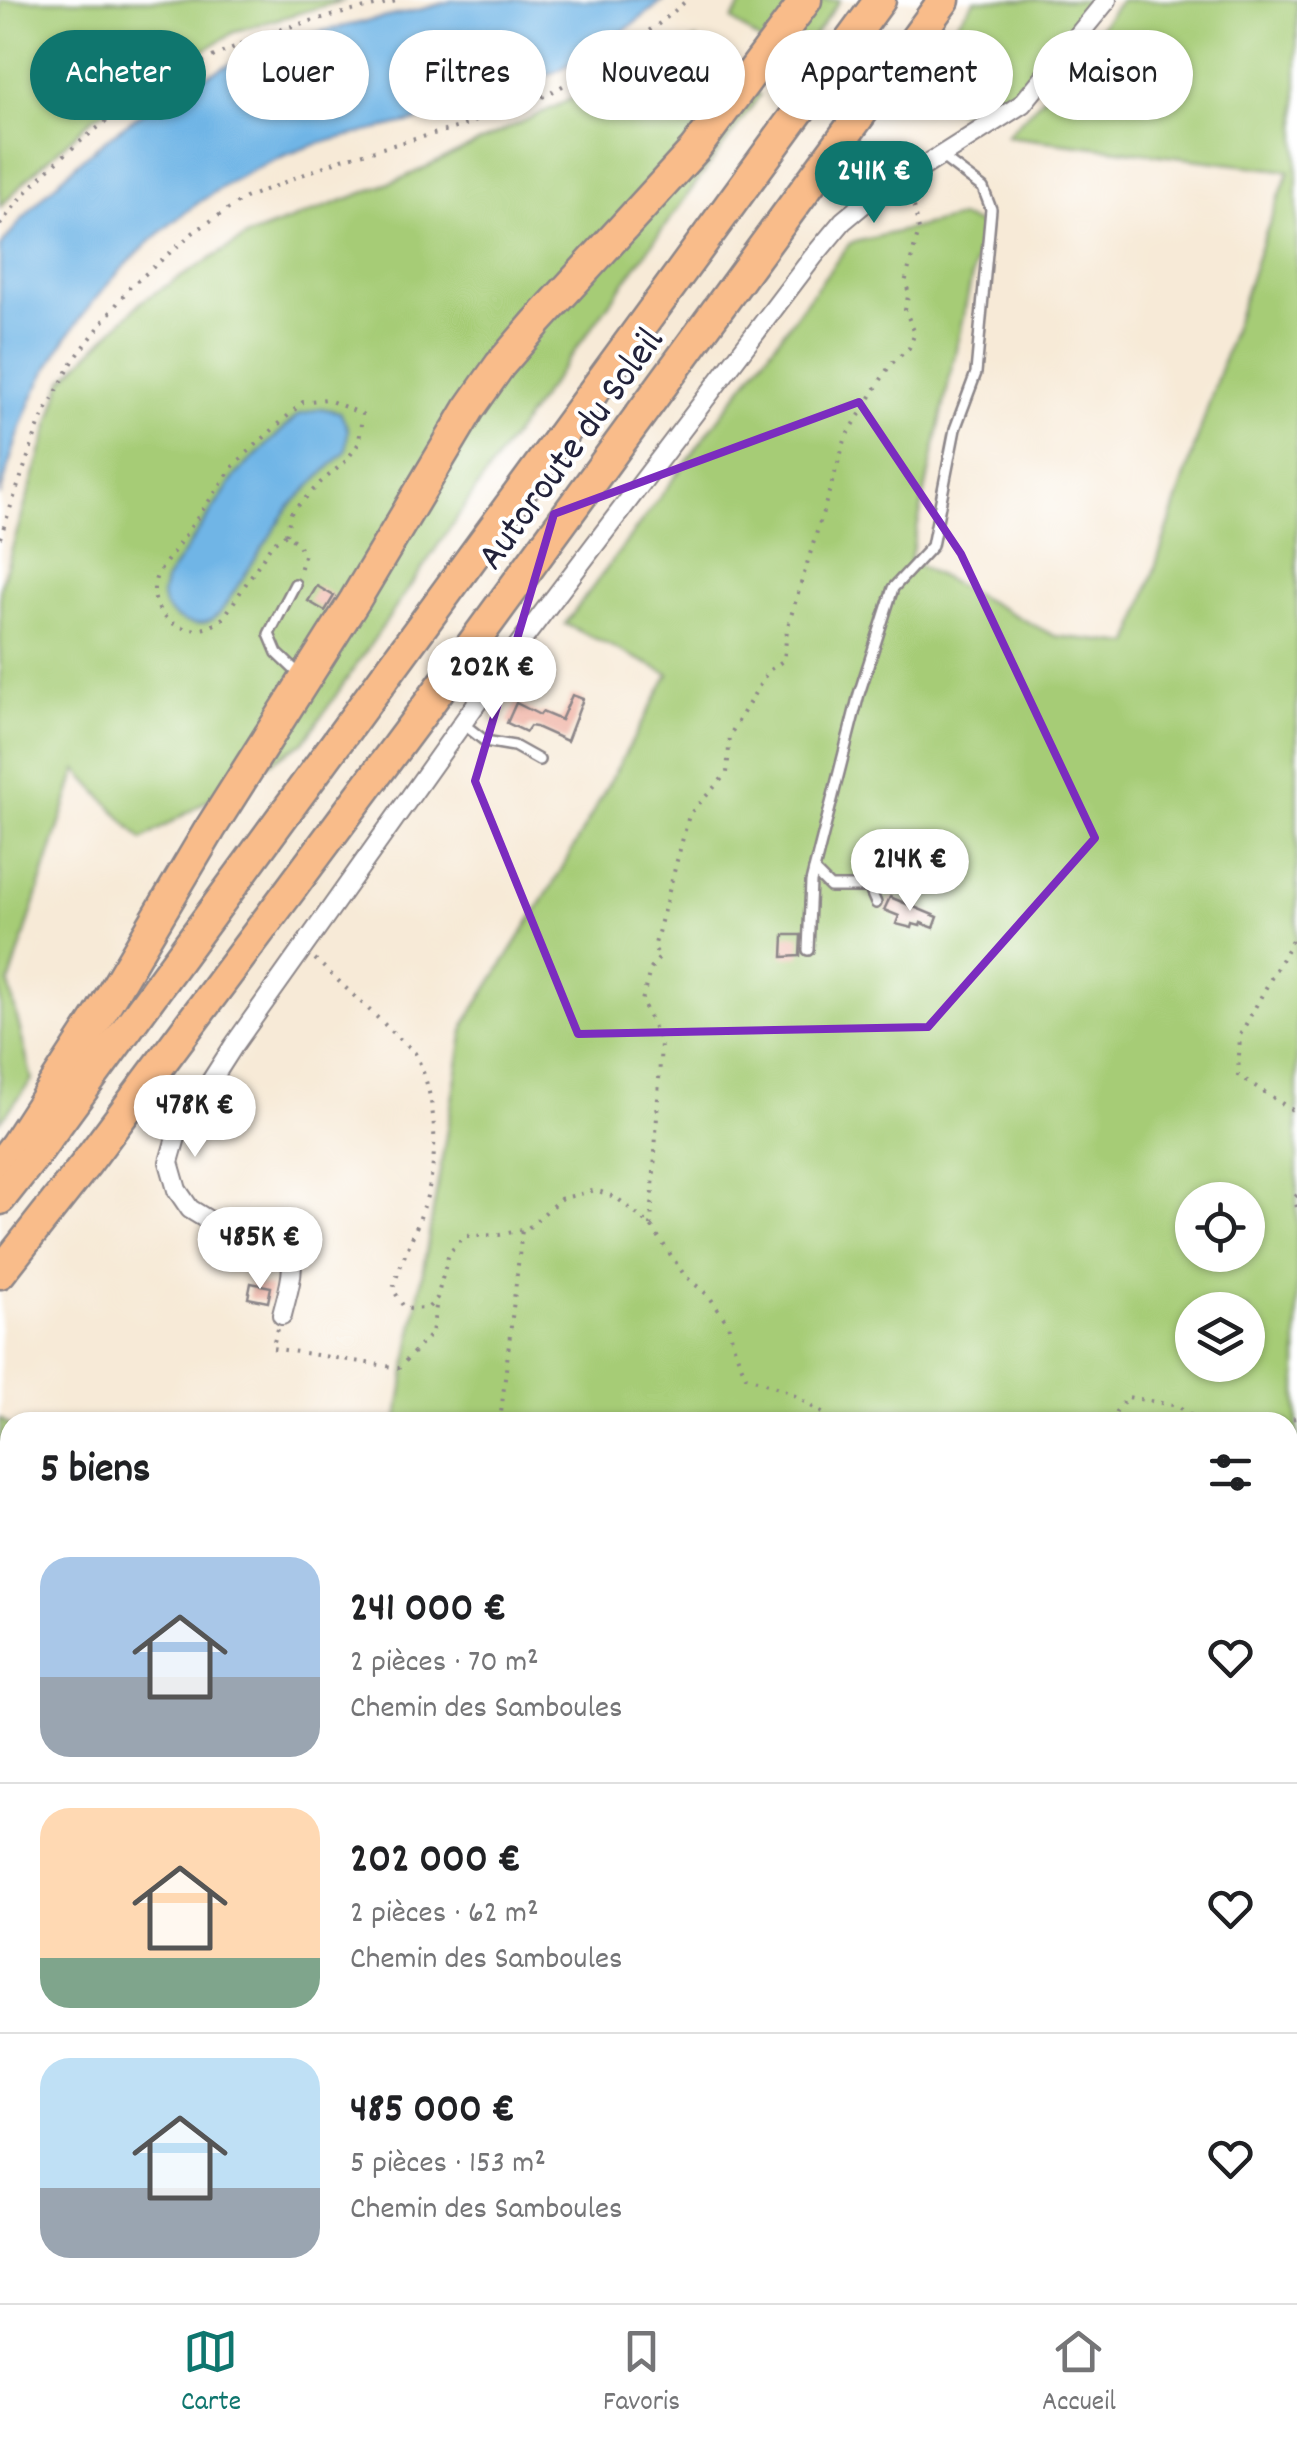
<!DOCTYPE html>
<html lang="fr">
<head>
<meta charset="utf-8">
<style>
  :root { --surface:#fff; --page:#f2f2f2; --text:#202124; --muted:#757577; --line:#e0e0e0; --accent:#0f766e }
  body { margin:0; font-family:Dekko,sans-serif; background:var(--page); color:var(--text); height:100vh; display:flex; flex-direction:column; font-size:38px; white-space:nowrap }
  * { box-sizing:border-box; margin:0 }
  p { font-size:32px; color:var(--muted) }
  .icon { flex:none; width:55px; height:55px; fill:none; stroke:currentColor; stroke-width:2; stroke-linecap:round; stroke-linejoin:round }
  .map { position:relative; flex:1; overflow:hidden }
  .details { position:absolute; left:0px; top:1412px; width:1298px; height:892px; display:flex; flex-direction:column; background:var(--surface); border-radius:30px 30px 0 0; box-shadow:0 2px 8px #0004 }
  .details>* { flex:none }
  .hud { position:absolute; left:30px; top:30px; width:1238px; height:90px; display:flex; gap:20px }
  .fabs { position:absolute; left:1175px; top:1182px; display:grid; gap:20px }
  .fabs a { display:grid; place-items:center; width:90px; height:90px; border-radius:50%; background:var(--surface); box-shadow:0 2px 8px #0004; font-size:50px }
  .price { position:absolute; translate:-50% -85px; padding:0 22px; border-radius:35px; background:#fff; color:#222; font-size:32px; line-height:65px; filter:drop-shadow(0 2px 5px #0008) }
  .price::after { content:''; position:absolute; left:50%; top:60px; width:30px; height:22px; margin-left:-15px; background:inherit; clip-path:polygon(0 0,100% 0,50% 100%) }
  .price.selected { background:var(--accent); color:#fff }
  ul { padding:0; list-style:none }
  li { display:flex; align-items:center; gap:30px; height:250px; padding:0 40px }
  li+li { border-top:2px solid var(--line) }
  li span { display:grid; place-items:center; flex:none; width:280px; height:200px; border-radius:30px; color:#555 }
  li>.icon { margin-inline-start:auto }
  span .icon { width:120px; height:120px; fill:#fffc; stroke-width:1 }
  li b { font-size:42px }
  h2 { display:flex; justify-content:space-between; align-items:center; height:120px; padding:0 40px; font-size:42px }
  .chip { padding:0 35px; border-radius:45px; background:var(--surface); box-shadow:0 2px 8px #0004; font-size:35px; line-height:90px }
  .chip.selected { background:var(--accent); color:#fff }
  .tabs { display:flex; justify-content:space-around; align-items:center; height:140px; border-top:2px solid var(--line); background:var(--surface); font-size:28px; color:var(--muted) }
  .tabs a { display:grid; justify-items:center; gap:5px }
  .tabs .selected { color:var(--accent) }
  .map>svg:first-child { display:block }
  .green { fill:#a6cc76; stroke:#647758; stroke-width:2.5; fill-rule:evenodd }
  .water { fill:#6fb5e6; stroke:#486c90; stroke-width:2.5 }
  .building { fill:#efb1a3 }
  .lines { fill:none; stroke-linecap:round; stroke-linejoin:round }
  .lane-casing { stroke:#8c8689; stroke-width:14 }
  .street-casing { stroke:#8c8689; stroke-width:22 }
  .highway-casing { stroke:#8c8689; stroke-width:35 }
  .path { stroke:#8c8689; stroke-width:4; stroke-dasharray:2.5 8; stroke-linecap:butt }
  .lane { stroke:#fff; stroke-width:9 }
  .street { stroke:#fff; stroke-width:18 }
  .highway { stroke:#f9bc8a; stroke-width:30 }
  .marked { fill:none; stroke:#7b2cbf; stroke-width:8; stroke-linejoin:round }
  .labels { text-anchor:middle; stroke-width:8; stroke-linejoin:round; paint-order:stroke }
  .street-label { font-size:40px; fill:#22223b; stroke:#fff }
</style>
</head>
<body>
<div class="map">
<svg width="1297" height="2303" viewBox="0 0 1297 2303">
  <rect width="100%" height="100%" fill="#fff"/>
  <filter id="ink" filterUnits="userSpaceOnUse"><feTurbulence type="fractalNoise" baseFrequency=".01" numOctaves="2"/><feDisplacementMap in="SourceGraphic" scale="20" xChannelSelector="R" yChannelSelector="G"/><feConvolveMatrix kernelMatrix="1 2 1 2 8 2 1 2 1" color-interpolation-filters="sRGB"/></filter>
  <filter id="wash" filterUnits="userSpaceOnUse"><feTurbulence type="fractalNoise" baseFrequency=".0048" numOctaves="4" result="noise"/><feDisplacementMap in="SourceGraphic" scale="40" xChannelSelector="R" yChannelSelector="G"/><feGaussianBlur stdDeviation="2.25" result="paint"/><feColorMatrix in="noise" values="0 0 0 0 0 0 0 0 0 0 0 0 0 0 0 0 0 1.4 0 .05"/><feComposite in="paint" operator="in"/></filter>
  <g filter="url(#wash)">
    <rect width="100%" height="100%" fill="#f7ead7"/>
    <g class="green">
      <path d="M0 0H345L236 31 93 118 32 174 0 207Z"/>
      <path d="M745 0H840L793 66 732 20Z"/>
      <path d="M975 0H1094L1024 89 980 116 899 95Z"/>
      <path d="M1121 0H1297V2303H0V1418L10 1426V2295H1288V1422H397L465 1024 555 881 669 674 565 624 850 243 959 217 983 225 910 561 1055 636 1130 644 1260 248 1289 171 1006 136 1048 92ZM1192 1200H1248V1255H1192ZM1192 1310H1248V1365H1192Z"/>
      <path d="M696 40 760 95 503 450 304 742 142 840 77 770 9 984 32 1080 0 1122V588L63 380 142 301 248 236 403 178Z"/>
    </g>
    <g class="water">
      <path d="M454 0H663C597 58 513 97 428 118 386 129 343 135 302 149 195 186 98 276 44 375 23 413 12 454 0 496V247C75 148 185 72 304 36 353 22 405 16 454 0Z"/>
      <path d="M321 408 340 412 348 429 346 451 289 507 220 613C216 616 212 620 207 622 190 629 164 616 162 597 162 592 164 587 165 581L236 475 298 415Z"/>
    </g>
    <g id="blocks">
      <g class="building">
        <path d="M317 586 334 596 325 611 308 601Z"/>
        <path d="M572 695 583 699 567 741 536 727 530 726 526 732 507 723 516 703 540 715 542 712 561 720Z"/>
        <path d="M890 897 938 917 934 928 921 923 920 926 913 924 912 928 896 924 899 916 884 910Z"/>
        <path d="M784 935H801L800 956 783 957Z"/>
        <path d="M251 1283 271 1287 268 1302 248 1298Z"/>
      </g>
    </g>
  </g>
  <g filter="url(#ink)">
    <use href="#blocks" fill-opacity="0" stroke="#8c8689" stroke-width="2.5"/>
    <g class="lines">
      <defs>
        <g id="lane">
          <path d="M295 584 269 634 277 653 299 674"/>
          <path d="M462 723 485 741 514 746 539 760"/>
          <path d="M814 871 830 887H869L876 903"/>
          <path d="M808 950 811 882 859 694 893 588 932 546 955 429 976 373 991 209 983 188 942 157"/>
        </g>
        <path id="street" d="M282 1315C288 1289 301 1261 281 1239L208 1220 190 1209 177 1190 169 1162 177 1134 234 1045 508 659 813 257 843 221 873 196 907 177 1022 104 1107 0"/>
        <g id="highway">
          <path d="M0 1165 16 1144 99 1016 210 829 355 600 469 409 500 365 537 322 695 149 806 0"/>
          <path d="M0 1199 34 1156 880 0"/>
          <path d="M0 1273 85 1165 422 713 944 0"/>
        </g>
      </defs>
      <use href="#lane" class="lane-casing"/>
      <use href="#street" class="street-casing"/>
      <use href="#highway" class="highway-casing"/>
      <g class="path">
        <path d="M0 225C57 145 168 71 259 37 305 20 354 11 401 0"/>
        <path d="M286 534 291 513 320 483 346 461 359 443 362 414 326 399 303 402 235 464 157 575C141 616 192 648 224 617L272 544 286 534 298 544 304 555 299 575"/>
        <path d="M0 538 40 422 73 361 129 288 194 232 245 198 342 159 459 127 547 95 611 58 664 20 687 0"/>
        <path d="M1297 931 1240 1035 1238 1075 1297 1113"/>
        <path d="M315 959 415 1053C436 1095 439 1147 428 1192 420 1225 402 1256 393 1289L405 1309 428 1308 437 1298 449 1253 465 1236 499 1235 527 1229 560 1199 596 1190 617 1198 651 1226 685 1276 709 1296 728 1324 735 1350 746 1376 789 1392 836 1422"/>
        <path d="M1297 1195 1295 1197 1297 1208"/>
        <path d="M651 1226 661 1043 642 1001 650 970 660 957 654 948 689 815 727 773 730 735 768 671 784 660 787 629 846 437 890 365 909 348 915 333 905 310 909 292 905 283 919 230 911 192"/>
        <path d="M278 1329 272 1348 399 1368 432 1333 437 1300"/>
        <path d="M500 1422 522 1230"/>
        <path d="M1114 1422 1113 1415 1128 1397 1178 1406 1200 1422"/>
        <path d="M1283 1422 1288 1419 1297 1418"/>
        <path d="M1288 2043 1297 2048"/>
        <path d="M824 2295 831 2303"/>
        <path d="M1059 2295 1067 2303"/>
        <path d="M450 2303 451 2295"/>
        <path d="M740 2303 745 2295"/>
        <path d="M848 2303 860 2295"/>
      </g>
      <use href="#lane" class="lane"/>
      <use href="#street" class="street"/>
      <use href="#highway" class="highway"/>
    </g>
  </g>
  <path class="marked" d="M859 402 961 554 1095 838 928 1027 578 1034 475 781 554 514Z"/>
  <g class="labels">
    <g class="street-label">
      <text transform="translate(568 447) rotate(-54)" y="14">Autoroute du Soleil</text>
    </g>
  </g>
</svg>
<div class="fabs">
<a><svg class="icon" aria-label="locate" viewBox="0 0 24 24"><circle cx="12" cy="12" r="6"/><path d="M12 2v4M12 18v4M2 12h4M18 12h4"/></svg></a>
<a><svg class="icon" aria-label="layers" viewBox="0 0 24 24"><path d="M12 4l9 5-9 5-9-5zM3 14l9 5 9-5"/></svg></a>
</div>
<b class="price selected" style="left:874px;top:226px">241K €</b>
<b class="price" style="left:492px;top:722px">202K €</b>
<b class="price" style="left:910px;top:914px">214K €</b>
<b class="price" style="left:195px;top:1160px">478K €</b>
<b class="price" style="left:260px;top:1292px">485K €</b>
<div class="hud">
<a class="chip selected">Acheter</a>
<a class="chip">Louer</a>
<a class="chip">Filtres</a>
<a class="chip">Nouveau</a>
<a class="chip">Appartement</a>
<a class="chip">Maison</a>
</div>
<section class="details">
<h2>5 biens<svg class="icon" aria-label="filters" viewBox="0 0 24 24"><path d="M4 7h16M4 17h16"/><circle cx="9" cy="7" r="2"/><circle cx="15" cy="17" r="2"/></svg></h2>
<ul>
<li><span style="background:linear-gradient(#a9c7e8 60%,#9aa5b1 0)"><svg class="icon" aria-label="home" viewBox="0 0 24 24"><path d="M3 11l9-7 9 7M6 9v11h12V9"/></svg></span><div><b>241 000 €</b><p>2 pièces · 70 m²</p><p>Chemin des Samboules</p></div><svg class="icon" aria-label="heart" viewBox="0 0 24 24"><path d="M12 20l-8-8c-3-5 5-10 8-4 3-6 11-1 8 4z"/></svg></li>
<li><span style="background:linear-gradient(#ffd9b3 75%,#7fa58c 0)"><svg class="icon" aria-label="home" viewBox="0 0 24 24"><path d="M3 11l9-7 9 7M6 9v11h12V9"/></svg></span><div><b>202 000 €</b><p>2 pièces · 62 m²</p><p>Chemin des Samboules</p></div><svg class="icon" aria-label="heart" viewBox="0 0 24 24"><path d="M12 20l-8-8c-3-5 5-10 8-4 3-6 11-1 8 4z"/></svg></li>
<li><span style="background:linear-gradient(#bfe0f5 65%,#9aa5b1 0)"><svg class="icon" aria-label="home" viewBox="0 0 24 24"><path d="M3 11l9-7 9 7M6 9v11h12V9"/></svg></span><div><b>485 000 €</b><p>5 pièces · 153 m²</p><p>Chemin des Samboules</p></div><svg class="icon" aria-label="heart" viewBox="0 0 24 24"><path d="M12 20l-8-8c-3-5 5-10 8-4 3-6 11-1 8 4z"/></svg></li>
</ul>
</section>
</div>
<nav class="tabs">
<a class="selected"><svg class="icon" aria-label="map" viewBox="0 0 24 24"><path d="M3 6l6-2 6 2 6-2v14l-6 2-6-2-6 2zM9 4v14M15 6v14"/></svg>Carte</a>
<a><svg class="icon" aria-label="saved" viewBox="0 0 24 24"><path d="M7 4h10v16l-5-4-5 4z"/></svg>Favoris</a>
<a><svg class="icon" aria-label="home" viewBox="0 0 24 24"><path d="M3 11l9-7 9 7M6 9v11h12V9"/></svg>Accueil</a>
</nav>
</body>
</html>
